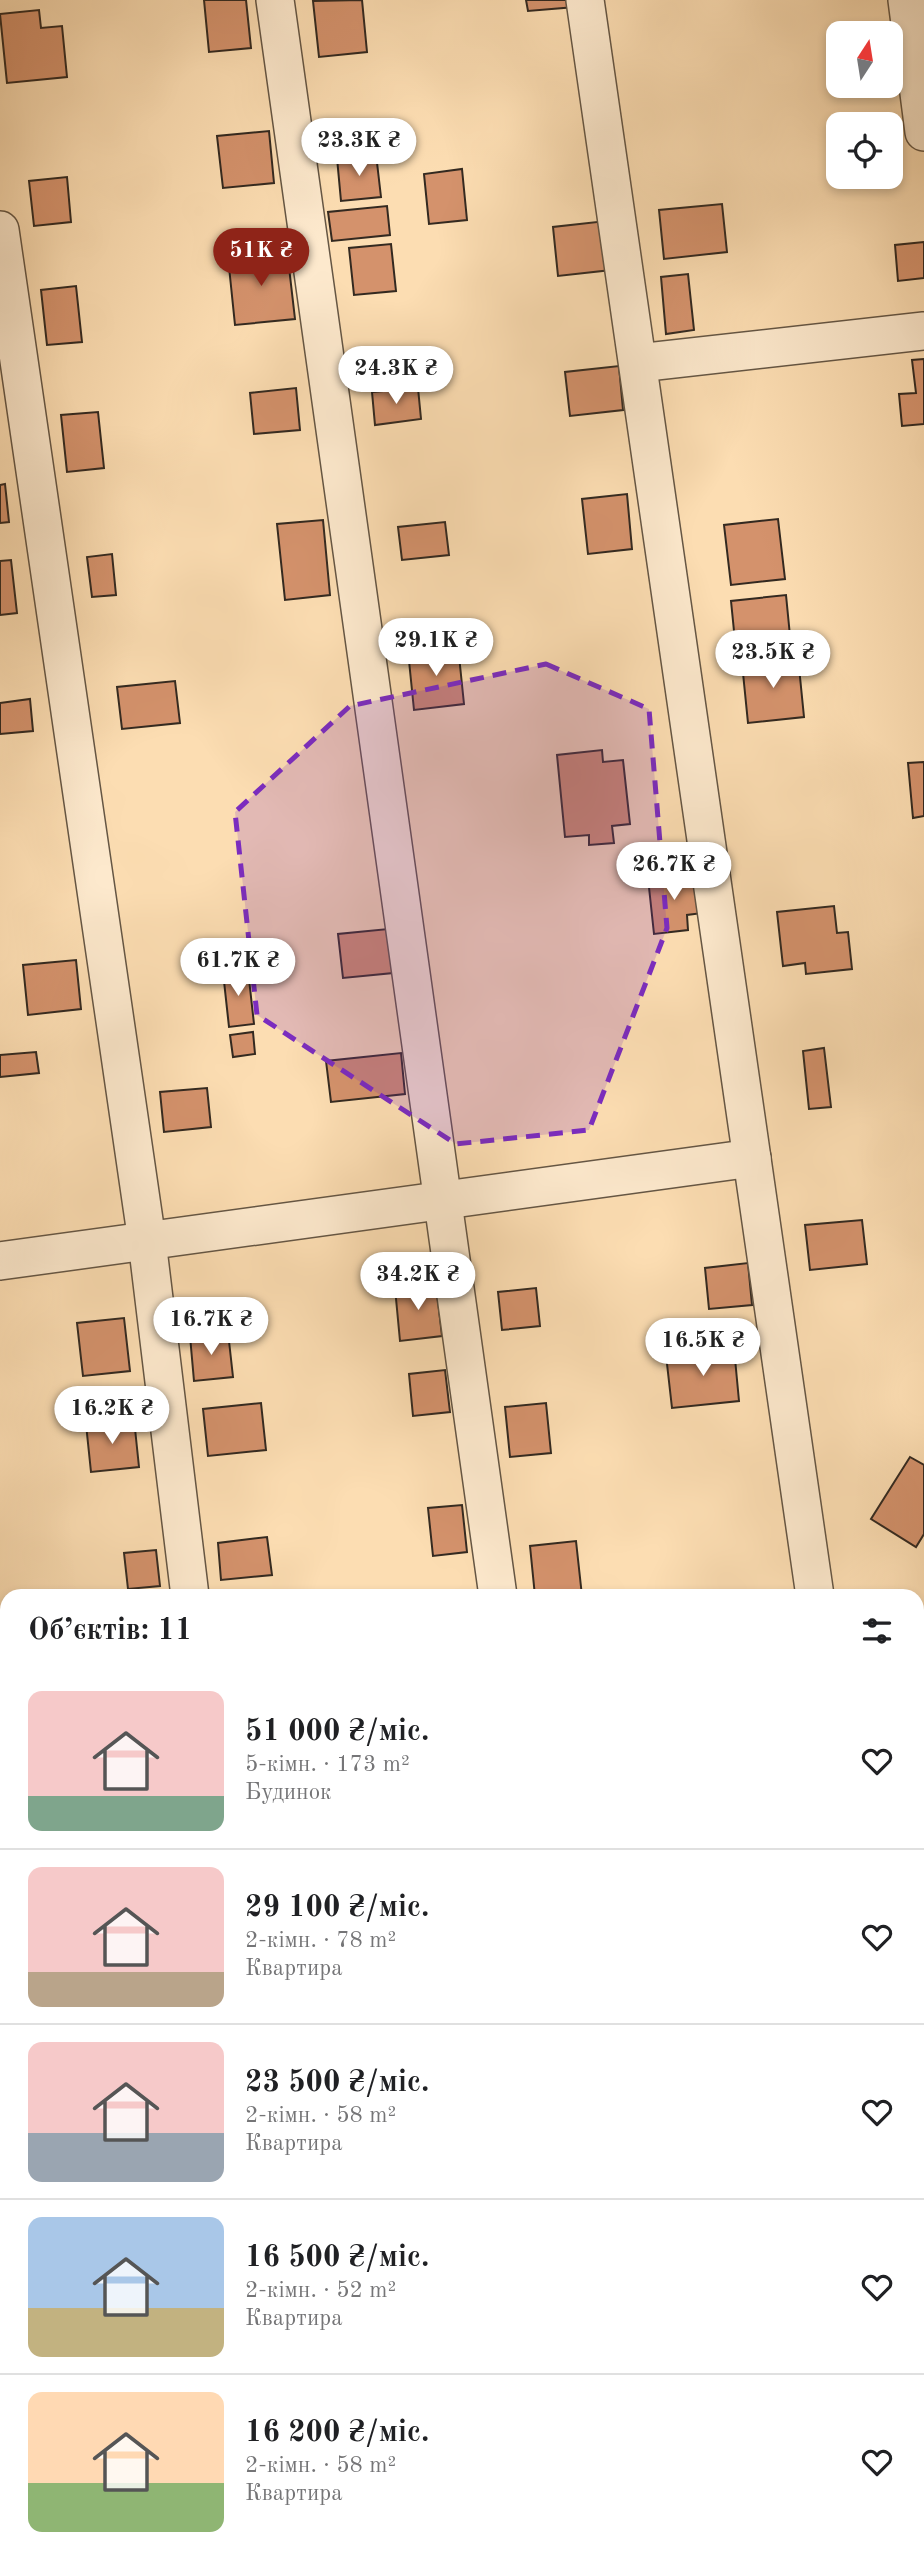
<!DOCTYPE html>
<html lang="uk">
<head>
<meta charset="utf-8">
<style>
  :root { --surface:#fff; --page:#f2f2f2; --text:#202124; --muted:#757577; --line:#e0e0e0; --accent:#8f2418 }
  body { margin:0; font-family:"Old Standard TT",serif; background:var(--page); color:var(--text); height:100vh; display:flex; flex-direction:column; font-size:26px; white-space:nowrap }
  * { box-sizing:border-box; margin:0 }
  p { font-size:23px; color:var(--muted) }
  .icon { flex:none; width:38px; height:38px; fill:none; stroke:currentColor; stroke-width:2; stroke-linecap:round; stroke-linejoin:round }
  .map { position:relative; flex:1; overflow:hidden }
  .drawer { position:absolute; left:0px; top:1589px; width:924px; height:973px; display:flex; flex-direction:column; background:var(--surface); border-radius:21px 21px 0 0; box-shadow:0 4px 10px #0003 }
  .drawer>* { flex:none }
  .needle { width:46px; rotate:12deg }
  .tools { position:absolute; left:826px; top:21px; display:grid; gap:14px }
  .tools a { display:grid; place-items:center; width:77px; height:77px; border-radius:14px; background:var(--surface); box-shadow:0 4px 10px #0003; font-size:35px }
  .price { position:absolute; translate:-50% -60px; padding:0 16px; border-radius:24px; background:#fff; color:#222; font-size:23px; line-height:46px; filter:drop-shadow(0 2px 4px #0008) }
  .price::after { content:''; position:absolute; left:50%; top:42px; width:21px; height:16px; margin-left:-10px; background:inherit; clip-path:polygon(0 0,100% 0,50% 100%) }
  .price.selected { background:var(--accent); color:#fff }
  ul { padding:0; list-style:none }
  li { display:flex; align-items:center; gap:21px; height:175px; padding:0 28px }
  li+li { border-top:2px solid var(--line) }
  li span { display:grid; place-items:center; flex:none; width:196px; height:140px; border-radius:14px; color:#555 }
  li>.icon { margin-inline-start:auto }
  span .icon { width:84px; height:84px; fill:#fffc; stroke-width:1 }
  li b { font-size:30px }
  h2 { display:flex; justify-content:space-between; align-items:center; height:84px; padding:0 28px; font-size:30px }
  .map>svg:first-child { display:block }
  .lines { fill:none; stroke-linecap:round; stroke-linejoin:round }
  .stream { stroke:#748173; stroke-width:10 }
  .building { fill:#d4926c; stroke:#332920; stroke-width:2 }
  .street-casing { stroke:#655644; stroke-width:40 }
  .street { stroke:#fde9cd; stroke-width:37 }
  .marked { fill:#7b2cbf; fill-opacity:0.2; stroke:#7b2cbf; stroke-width:5; stroke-dasharray:14 9; stroke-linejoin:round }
</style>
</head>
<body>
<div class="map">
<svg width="924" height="2562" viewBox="0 0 924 2562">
  <rect width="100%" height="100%" fill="#fcddb2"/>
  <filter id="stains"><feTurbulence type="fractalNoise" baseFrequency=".00286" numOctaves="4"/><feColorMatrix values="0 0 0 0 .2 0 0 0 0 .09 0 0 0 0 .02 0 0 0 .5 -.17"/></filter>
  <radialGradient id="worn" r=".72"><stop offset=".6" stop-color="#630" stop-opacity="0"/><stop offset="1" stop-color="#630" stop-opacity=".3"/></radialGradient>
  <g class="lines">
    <g class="stream">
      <path d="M917 2262 924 2260"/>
      <path d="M688 2562 693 2555"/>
    </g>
  </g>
  <g class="building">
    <path d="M204 0H246L251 48 209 52Z"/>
    <path d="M362 0 367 52 319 57 313 1Z"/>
    <path d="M526 0H574L575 7 528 11Z"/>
    <path d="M39 10 41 28 62 26 67 77 7 83 0 14Z"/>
    <path d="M269 131 274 183 223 188 217 136Z"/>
    <path d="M376 154 381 197 341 201 337 158Z"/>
    <path d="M462 169 467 220 429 224 424 174Z"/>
    <path d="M67 177 71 222 34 226 29 181Z"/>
    <path d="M722 204 727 252 664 259 659 210Z"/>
    <path d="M387 206 390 235 332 241 328 212Z"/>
    <path d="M606 221 611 270 558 276 553 227Z"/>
    <path d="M924 242V278L898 281 895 245Z"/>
    <path d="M391 244 396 291 354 295 349 248Z"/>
    <path d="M287 250 295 319 235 325 228 257Z"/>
    <path d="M688 274 694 330 666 334 661 277Z"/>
    <path d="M76 286 82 342 47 345 41 290Z"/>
    <path d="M924 359V424L902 426 899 394 916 393 912 360Z"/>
    <path d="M619 366 623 410 570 416 565 372Z"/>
    <path d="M296 388 300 430 254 434 250 393Z"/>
    <path d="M418 388 421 419 375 425 372 392Z"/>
    <path d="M98 412 104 468 67 472 61 415Z"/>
    <path d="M5 484 9 522 0 523V485Z"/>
    <path d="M627 494 632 549 588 554 582 499Z"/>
    <path d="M778 519 785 579 731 585 724 525Z"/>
    <path d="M323 520 330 595 285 600 277 524Z"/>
    <path d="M445 522 449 555 402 560 398 527Z"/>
    <path d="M112 554 116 595 92 597 87 557Z"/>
    <path d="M11 560 17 613 0 615V561Z"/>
    <path d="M786 595 791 646 736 651 731 601Z"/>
    <path d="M458 646 464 704 414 710 408 651Z"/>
    <path d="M798 657 804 717 748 723 742 663Z"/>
    <path d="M175 681 180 723 122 729 117 687Z"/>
    <path d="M30 699 33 731 0 734V703Z"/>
    <path d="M602 750 603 762 623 760 630 824 612 826 614 843 589 845V835L565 837 557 755Z"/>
    <path d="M924 762V816L913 818 908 763Z"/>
    <path d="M699 873 703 913 687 915 688 930 654 934 648 878Z"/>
    <path d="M834 906 837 933 848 932 852 969 806 974 805 963 783 966 777 912Z"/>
    <path d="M388 929 393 973 343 978 338 934Z"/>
    <path d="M76 960 81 1009 28 1015 23 965Z"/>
    <path d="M248 970 254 1024 229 1027 223 972Z"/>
    <path d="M253 1032 255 1054 233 1057 230 1035Z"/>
    <path d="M824 1048 831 1107 809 1109 803 1051Z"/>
    <path d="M36 1052 39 1073 0 1077V1055Z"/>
    <path d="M401 1053 405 1094 331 1102 326 1061Z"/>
    <path d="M207 1088 211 1127 164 1132 160 1092Z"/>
    <path d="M862 1220 867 1264 810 1270 805 1225Z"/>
    <path d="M748 1263 752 1305 709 1309 705 1268Z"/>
    <path d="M436 1284 442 1336 400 1341 395 1288Z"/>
    <path d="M536 1288 540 1326 502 1330 498 1292Z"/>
    <path d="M124 1318 130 1371 83 1376 77 1323Z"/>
    <path d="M228 1332 233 1377 194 1381 190 1336Z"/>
    <path d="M734 1348 739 1401 672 1408 666 1355Z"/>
    <path d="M445 1370 450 1412 413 1416 409 1374Z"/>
    <path d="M261 1403 266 1450 208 1456 203 1409Z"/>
    <path d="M546 1403 551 1453 510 1457 505 1407Z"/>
    <path d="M134 1419 139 1467 91 1472 86 1424Z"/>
    <path d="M910 1457 924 1465V1534L916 1547 871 1519Z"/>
    <path d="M462 1505 467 1552 433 1556 428 1508Z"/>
    <path d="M267 1537 272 1575 221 1580 218 1543Z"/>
    <path d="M576 1541 582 1596H535L530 1546Z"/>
    <path d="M156 1550 160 1586 128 1589 124 1553Z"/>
    <path d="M0 1968H4L7 1996V2020H0Z"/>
    <path d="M507 2555H577L573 2562H504Z"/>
  </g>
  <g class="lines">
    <defs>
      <g id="street">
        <path d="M275 0 498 1596"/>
        <path d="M585 0 815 1596"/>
        <path d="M907 0 924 132"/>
        <path d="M0 230 147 1241 190 1596"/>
        <path d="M638 363 924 331"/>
        <path d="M0 1261 752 1158"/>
        <path d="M917 1997 924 1986"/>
        <path d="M917 2318 924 2315"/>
        <path d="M0 2425 7 2472"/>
        <path d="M19 2555 20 2562"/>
        <path d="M411 2555 418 2561"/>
        <path d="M721 2562 726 2555"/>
      </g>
    </defs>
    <use href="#street" class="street-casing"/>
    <use href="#street" class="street"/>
  </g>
  <path class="marked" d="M546 664 649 709 667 928 589 1130 456 1144 257 1015 235 812 350 706Z"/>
  <rect width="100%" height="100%" filter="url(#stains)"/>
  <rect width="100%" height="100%" fill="url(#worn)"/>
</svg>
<div class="tools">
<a><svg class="needle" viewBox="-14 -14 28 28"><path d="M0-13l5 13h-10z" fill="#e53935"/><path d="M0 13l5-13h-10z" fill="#757577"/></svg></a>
<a><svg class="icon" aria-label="locate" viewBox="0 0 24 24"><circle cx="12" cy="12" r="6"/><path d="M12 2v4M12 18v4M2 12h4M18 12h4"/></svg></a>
</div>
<b class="price" style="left:359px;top:178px">23.3K ₴</b>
<b class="price selected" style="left:261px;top:288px">51K ₴</b>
<b class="price" style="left:396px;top:406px">24.3K ₴</b>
<b class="price" style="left:436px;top:678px">29.1K ₴</b>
<b class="price" style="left:773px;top:690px">23.5K ₴</b>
<b class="price" style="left:674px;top:902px">26.7K ₴</b>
<b class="price" style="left:238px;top:998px">61.7K ₴</b>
<b class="price" style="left:418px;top:1312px">34.2K ₴</b>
<b class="price" style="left:211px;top:1357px">16.7K ₴</b>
<b class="price" style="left:703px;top:1378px">16.5K ₴</b>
<b class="price" style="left:112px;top:1446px">16.2K ₴</b>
<section class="drawer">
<h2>Об’єктів: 11<svg class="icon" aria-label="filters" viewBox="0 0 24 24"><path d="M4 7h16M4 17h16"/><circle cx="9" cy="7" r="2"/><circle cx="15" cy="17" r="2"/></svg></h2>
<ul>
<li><span style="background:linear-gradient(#f6c9c9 75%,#7fa58c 0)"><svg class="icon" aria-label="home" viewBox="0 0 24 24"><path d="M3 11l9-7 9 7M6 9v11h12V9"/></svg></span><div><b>51 000 ₴/міс.</b><p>5-кімн. · 173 m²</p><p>Будинок</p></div><svg class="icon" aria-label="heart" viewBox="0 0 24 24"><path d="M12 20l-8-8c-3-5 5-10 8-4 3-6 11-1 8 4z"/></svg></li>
<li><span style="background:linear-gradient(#f6c9c9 75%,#b9a48a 0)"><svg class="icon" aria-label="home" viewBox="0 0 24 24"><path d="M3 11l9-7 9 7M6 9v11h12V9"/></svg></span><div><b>29 100 ₴/міс.</b><p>2-кімн. · 78 m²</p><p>Квартира</p></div><svg class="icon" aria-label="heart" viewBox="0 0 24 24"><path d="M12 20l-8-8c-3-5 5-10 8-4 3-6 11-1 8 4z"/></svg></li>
<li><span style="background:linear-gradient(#f6c9c9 65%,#9aa5b1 0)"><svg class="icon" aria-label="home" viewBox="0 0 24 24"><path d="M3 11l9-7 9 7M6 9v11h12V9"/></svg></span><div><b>23 500 ₴/міс.</b><p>2-кімн. · 58 m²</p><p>Квартира</p></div><svg class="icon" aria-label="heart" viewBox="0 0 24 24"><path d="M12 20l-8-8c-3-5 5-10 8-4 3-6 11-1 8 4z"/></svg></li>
<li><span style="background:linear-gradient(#a9c7e8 65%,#c2b280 0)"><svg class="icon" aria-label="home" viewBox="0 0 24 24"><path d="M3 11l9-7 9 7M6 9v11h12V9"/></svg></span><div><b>16 500 ₴/міс.</b><p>2-кімн. · 52 m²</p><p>Квартира</p></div><svg class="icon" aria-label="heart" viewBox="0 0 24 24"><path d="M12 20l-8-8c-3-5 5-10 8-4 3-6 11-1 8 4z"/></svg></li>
<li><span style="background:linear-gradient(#ffd9b3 65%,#8fb573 0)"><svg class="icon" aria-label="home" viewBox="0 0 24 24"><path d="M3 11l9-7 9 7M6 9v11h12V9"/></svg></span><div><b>16 200 ₴/міс.</b><p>2-кімн. · 58 m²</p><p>Квартира</p></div><svg class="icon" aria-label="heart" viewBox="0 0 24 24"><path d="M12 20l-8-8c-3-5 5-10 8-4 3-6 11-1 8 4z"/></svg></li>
</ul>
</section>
</div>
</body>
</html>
